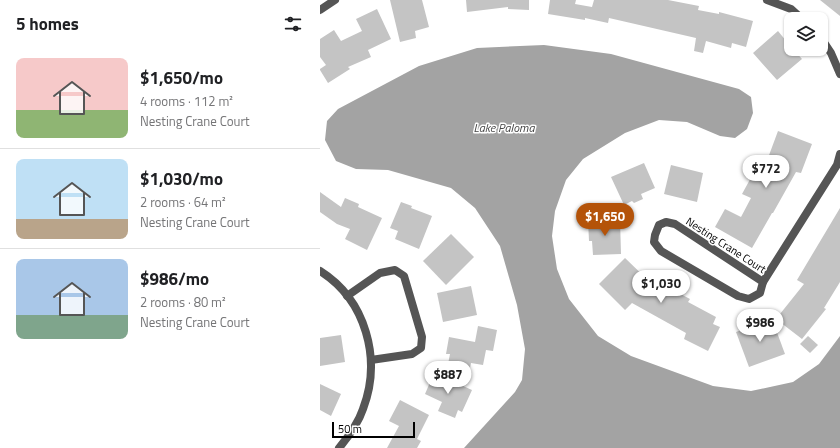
<!DOCTYPE html>
<html lang="en">
<head>
<meta charset="utf-8">
<style>
  :root { --surface:#fff; --page:#f2f2f2; --text:#202124; --muted:#757577; --line:#e0e0e0; --accent:#b45309 }
  body { margin:0; font-family:"Titillium Web",sans-serif; background:var(--page); color:var(--text); height:100vh; display:flex; flex-direction:column; font-size:15px; white-space:nowrap }
  * { box-sizing:border-box; margin:0 }
  p { font-size:13px; color:var(--muted) }
  .icon { flex:none; width:22px; height:22px; fill:none; stroke:currentColor; stroke-width:2; stroke-linecap:round; stroke-linejoin:round }
  .map { position:relative; flex:1; overflow:hidden }
  .details { display:flex; flex-direction:column; background:var(--surface); width:320px }
  .details>* { flex:none }
  .tools { position:absolute; left:464px; top:12px; display:grid; gap:8px }
  .tools a { display:grid; place-items:center; width:44px; height:44px; border-radius:8px; background:var(--surface); box-shadow:0 1px 3px #0004; font-size:20px }
  .scale { position:absolute; left:12px; bottom:10px; width:83px; box-sizing:border-box; padding-left:4px; border:2px solid #000; border-top:0; font-size:11px; line-height:14px; white-space:nowrap; color:#000; -webkit-text-stroke:3px #fff; paint-order:stroke }
  .price { position:absolute; translate:-50% -34px; padding:0 9px; border-radius:14px; background:#fff; color:#222; font-size:13px; line-height:26px; filter:drop-shadow(0 1px 2px #0008) }
  .price::after { content:''; position:absolute; left:50%; top:24px; width:12px; height:9px; margin-left:-6px; background:inherit; clip-path:polygon(0 0,100% 0,50% 100%) }
  .price.on { background:var(--accent); color:#fff }
  ul { padding:0; list-style:none }
  li { display:flex; align-items:center; gap:12px; height:100px; padding:0 16px }
  li+li { border-top:1px solid var(--line) }
  li span { display:grid; place-items:center; flex:none; width:112px; height:80px; border-radius:8px; color:#555 }
  li>.icon { margin-inline-start:auto }
  span .icon { width:48px; height:48px; fill:#fffc; stroke-width:1 }
  li b { font-size:17px }
  h2 { display:flex; justify-content:space-between; align-items:center; height:48px; padding:0 16px; font-size:17px }
  main { display:flex; flex:1; min-height:0 }
  .map>svg:first-child { display:block }
  .water { fill:#a3a3a3 }
  .building { fill:#c4c4c4 }
  .lines { fill:none; stroke-linecap:round; stroke-linejoin:round }
  .street { stroke:#555; stroke-width:8 }
  .labels { text-anchor:middle; stroke-width:3; stroke-linejoin:round; paint-order:stroke }
  .street-label { font-size:11px; fill:#000; stroke:#fff }
  .water-label { font-size:12px; font-style:italic; fill:#444; stroke:#fff }
</style>
</head>
<body>
<main>
<section class="details">
<h2>5 homes<svg class="icon" aria-label="filters" viewBox="0 0 24 24"><path d="M4 7h16M4 17h16"/><circle cx="9" cy="7" r="2"/><circle cx="15" cy="17" r="2"/></svg></h2>
<ul>
<li><span style="background:linear-gradient(#f6c9c9 65%,#8fb573 0)"><svg class="icon" aria-label="home" viewBox="0 0 24 24"><path d="M3 11l9-7 9 7M6 9v11h12V9"/></svg></span><div><b>$1,650/mo</b><p>4 rooms · 112 m²</p><p>Nesting Crane Court</p></div></li>
<li><span style="background:linear-gradient(#bfe0f5 75%,#b9a48a 0)"><svg class="icon" aria-label="home" viewBox="0 0 24 24"><path d="M3 11l9-7 9 7M6 9v11h12V9"/></svg></span><div><b>$1,030/mo</b><p>2 rooms · 64 m²</p><p>Nesting Crane Court</p></div></li>
<li><span style="background:linear-gradient(#a9c7e8 70%,#7fa58c 0)"><svg class="icon" aria-label="home" viewBox="0 0 24 24"><path d="M3 11l9-7 9 7M6 9v11h12V9"/></svg></span><div><b>$986/mo</b><p>2 rooms · 80 m²</p><p>Nesting Crane Court</p></div></li>
</ul>
</section>
<div class="map">
<svg width="520" height="448" viewBox="0 0 520 448">
  <rect width="100%" height="100%" fill="#fff"/>
  <path class="water" d="M224 45 291 54 419 89 431 97 433 113 427 129 415 138 400 136 367 122 339 120 305 133 263 159 246 180 235 211 232 236 237 269 249 299 278 336 311 356 393 386 431 391 473 382 499 364 520 336V448H144L195 392 202 380 205 349 197 305 180 246 155 208 131 188 68 170 36 169 16 161 5 140 7 121 18 109 99 66 157 48Z"/>
  <g class="building">
    <path d="M70 0H102L109 27 95 31 96 38 80 42Z"/>
    <path d="M146 0H209V10L188 9V7L147 12Z"/>
    <path d="M230 0H256L255 4 272 7 274 0H348L379 6 378 10 399 14V12L433 21 426 47 412 43 411 48 386 41 383 53 374 51 376 38 289 18 288 23 265 18V20L228 14Z"/>
    <path d="M500 0H520V16Z"/>
    <path d="M57 9 71 39 48 50 51 57 28 67 30 69 8 83 0 70V69L6 65 0 57V39L14 30 21 41 42 31 36 19Z"/>
    <path d="M458 31 471 47V49H473L482 59 457 80 433 53Z"/>
    <path d="M458 131 492 144 481 173 476 172 453 213H452L432 248 395 227 405 209 421 217 431 198 422 194 439 163 445 166Z"/>
    <path d="M324 163 335 188 321 194 323 199 314 203 312 201 304 205 291 177Z"/>
    <path d="M351 165 383 173 377 202 344 194Z"/>
    <path d="M0 192 21 207 25 198 39 204 38 207 62 218 47 250 25 239 30 229 17 224 0 212Z"/>
    <path d="M81 202 92 206 91 208 112 216 99 249 75 239 78 231 70 228Z"/>
    <path d="M520 208V282L504 308 506 309 482 339 456 319 484 284 477 280Z"/>
    <path d="M300 219 301 254 273 255 272 241H269L268 220Z"/>
    <path d="M131 234 154 257 126 285 103 261Z"/>
    <path d="M305 258 335 287 338 282 370 299 368 302 396 317 393 324 400 327 388 351 364 339 366 333 312 303 305 310 279 284Z"/>
    <path d="M151 286 157 315 123 322 117 293Z"/>
    <path d="M452 319 465 354 429 367 416 332Z"/>
    <path d="M158 326 177 330 173 351 166 350 163 365 151 363 150 368 128 364 130 354H126L129 337 155 342Z"/>
    <path d="M21 335 25 362 0 366V338Z"/>
    <path d="M488 336 498 345 490 353 480 344Z"/>
    <path d="M114 373 152 390 142 412 138 410 135 418 118 411 122 402 105 394Z"/>
    <path d="M0 384 21 394 11 416 0 410Z"/>
    <path d="M80 400 109 415 97 439 101 441 97 448H67L79 426 69 421Z"/>
  </g>
  <g class="lines">
    <g class="street">
      <path d="M447 0 471 9 482 19"/>
      <path d="M0 10 15 0"/>
      <path d="M501 38 511 53 520 74"/>
      <path d="M346 222 355 224 443 282 440 293 429 299 418 296 341 251 334 242 335 235 339 225Z"/>
      <path d="M0 271C46 300 62 359 43 409 38 424 29 436 19 448"/>
      <path d="M443 282 517 165 520 154"/>
      <path d="M27 296 60 273 75 270 84 276 102 337 101 348 92 354 51 360"/>
    </g>
  </g>
  <g class="labels">
    <g class="street-label">
      <text transform="translate(406 245) rotate(33)" y="4">Nesting Crane Court</text>
    </g>
    <g class="water-label">
      <text x="184" y="132">Lake Paloma</text>
    </g>
  </g>
</svg>
<div class="tools">
<a><svg class="icon" aria-label="layers" viewBox="0 0 24 24"><path d="M12 4l9 5-9 5-9-5zM3 14l9 5 9-5"/></svg></a>
</div>
<div class="scale">50 m</div>
<b class="price" style="left:446px;top:189px">$772</b>
<b class="price on" style="left:285px;top:237px">$1,650</b>
<b class="price" style="left:341px;top:304px">$1,030</b>
<b class="price" style="left:440px;top:343px">$986</b>
<b class="price" style="left:128px;top:395px">$887</b>
</div>
</main>
</body>
</html>
